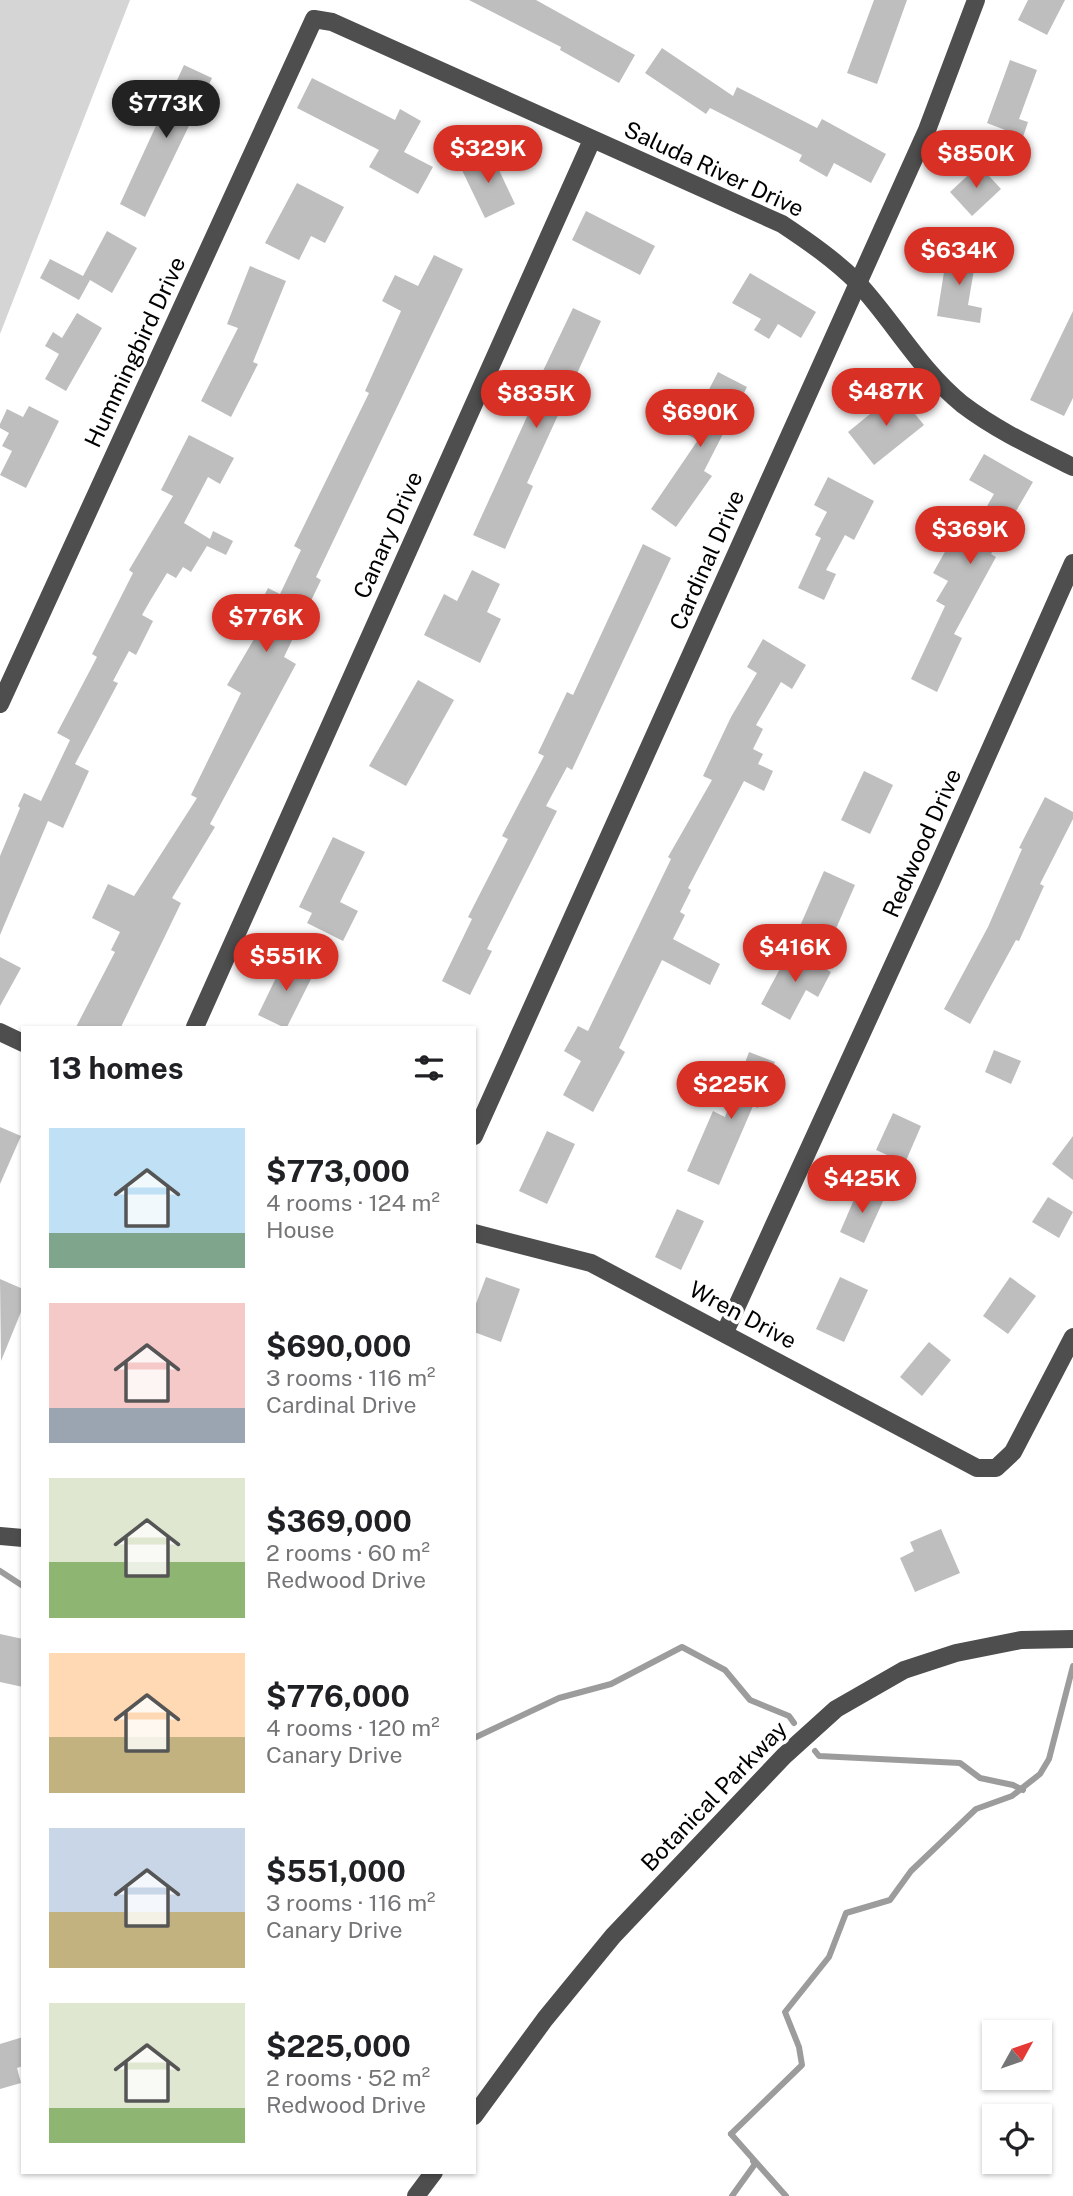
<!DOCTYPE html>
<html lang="en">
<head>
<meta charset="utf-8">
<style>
  :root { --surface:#fff; --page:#f6f6f6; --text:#202124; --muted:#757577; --accent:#d93025 }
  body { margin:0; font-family:"Public Sans",sans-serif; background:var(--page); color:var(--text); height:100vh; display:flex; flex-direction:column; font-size:26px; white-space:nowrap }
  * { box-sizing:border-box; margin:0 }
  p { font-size:23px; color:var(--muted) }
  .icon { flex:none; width:38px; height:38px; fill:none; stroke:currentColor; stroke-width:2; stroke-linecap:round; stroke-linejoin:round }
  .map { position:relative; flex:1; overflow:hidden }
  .drawer { position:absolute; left:21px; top:1026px; width:455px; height:1148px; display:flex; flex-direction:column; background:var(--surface); border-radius:0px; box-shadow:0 2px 5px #0004 }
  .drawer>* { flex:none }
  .needle { width:46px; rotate:50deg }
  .fabs { position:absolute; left:982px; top:2020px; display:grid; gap:14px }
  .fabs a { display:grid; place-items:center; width:70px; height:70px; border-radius:0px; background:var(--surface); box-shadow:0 2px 5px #0004; font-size:35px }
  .price { position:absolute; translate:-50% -60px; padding:0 16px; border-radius:24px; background:var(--accent); color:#fff; font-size:23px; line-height:46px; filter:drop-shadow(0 2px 4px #0008) }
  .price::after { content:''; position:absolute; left:50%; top:42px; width:21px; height:16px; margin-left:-10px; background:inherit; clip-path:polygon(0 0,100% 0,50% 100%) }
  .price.selected { background:#222; color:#fff }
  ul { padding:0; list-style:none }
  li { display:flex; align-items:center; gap:21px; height:175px; padding:0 28px }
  li span { display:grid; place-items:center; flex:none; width:196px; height:140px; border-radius:0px; color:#555 }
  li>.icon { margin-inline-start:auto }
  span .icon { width:84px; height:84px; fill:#fffc; stroke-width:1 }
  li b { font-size:30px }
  h2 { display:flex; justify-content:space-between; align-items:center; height:84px; padding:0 28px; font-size:30px }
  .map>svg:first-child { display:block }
  .green { fill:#d5d5d5 }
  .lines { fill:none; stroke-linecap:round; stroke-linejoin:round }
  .stream { stroke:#9c9c9c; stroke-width:6 }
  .building { fill:#bebebe }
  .minor { stroke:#4e4e4e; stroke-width:18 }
  .labels { text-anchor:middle; stroke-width:7; stroke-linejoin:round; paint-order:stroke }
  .street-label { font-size:23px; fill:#000; stroke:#fff }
</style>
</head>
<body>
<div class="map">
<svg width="1073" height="2196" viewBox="0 0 1073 2196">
  <rect width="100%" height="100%" fill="#fff"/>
  <path class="green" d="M0 0H130L0 334Z"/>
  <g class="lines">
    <g class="stream">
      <path d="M0 1571 23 1586"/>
      <path d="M474 1738 559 1698 611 1684 682 1647 725 1670 750 1700 789 1716 794 1723"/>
      <path d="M815 1751 819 1756 960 1763 980 1778 1013 1785 1023 1790"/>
      <path d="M731 2134 802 2065 799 2047 785 2012 829 1957 846 1913 890 1900 911 1871 976 1809 1012 1796 1040 1774 1049 1759 1073 1666"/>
      <path d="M731 2134 786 2196"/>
      <path d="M732 2196 755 2164 753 2161"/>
    </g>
  </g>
  <g class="building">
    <path d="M469 0H536L635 55 619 83 560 50 561 47Z"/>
    <path d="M874 0H907L877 84 847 73Z"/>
    <path d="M1028 0H1065L1047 35 1018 20Z"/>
    <path d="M662 48 733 96 737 87 817 128 822 119 886 154 871 183 834 163 827 177 799 161 802 155 710 108 706 114 645 73Z"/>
    <path d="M1010 60 1037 70 1019 119 1028 122 1023 137 987 123Z"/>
    <path d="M184 65 212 78 145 217 120 204Z"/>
    <path d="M312 78 395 120 400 109 421 121 404 152 433 167 418 194 369 167 379 150 297 108Z"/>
    <path d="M490 151 515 204 485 218 460 166Z"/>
    <path d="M979 165 1001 189 972 216 950 192Z"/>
    <path d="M297 183 344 207 325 243 311 236 299 260 265 243Z"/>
    <path d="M586 211 655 246 640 275 572 240Z"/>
    <path d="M107 231 137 248 112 293 90 280 79 300 40 278 50 259 83 276Z"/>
    <path d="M948 247 977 252 968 305 982 308 980 323 937 316Z"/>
    <path d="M434 255 463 269 316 577 321 580 284 657 296 664 210 824 215 827 172 898 181 903 121 1027H76L115 952 111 950 120 932 92 918 108 884 134 896 197 798 191 795 241 693 227 685 267 617 256 612 268 588 280 594 301 550 294 546 369 393 365 391 401 311 382 301 395 275 418 286Z"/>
    <path d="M250 266 286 281 253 362 258 364 231 417 201 401 238 328 227 324Z"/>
    <path d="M750 273 816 312 801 338 778 324 769 339 754 330 761 319 732 303Z"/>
    <path d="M573 308 601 321 527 483 533 486 505 549 473 535 546 375 542 373Z"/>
    <path d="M1073 311V398L1064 416 1030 400Z"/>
    <path d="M77 313 102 328 66 391 45 379 59 354 45 346 53 332 62 338Z"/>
    <path d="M718 372 747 387 704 471 712 476 676 527 651 509 698 440 686 434Z"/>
    <path d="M897 392 924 425 874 465 848 432Z"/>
    <path d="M29 406 59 421 26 488 0 475 12 451 2 446 9 433 0 428V424L7 409 23 417Z"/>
    <path d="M189 435 234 458 220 484 208 477 184 523 210 539 213 531 233 541 226 555 207 546 191 572 183 567 176 578 167 573 150 601 142 615 153 621 136 655 129 651 113 681 118 683 75 764 89 771 63 828 48 821 0 935V856L20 808 18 806 24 793 41 801 70 740 57 733 97 657 92 654 133 573 129 570 173 496 161 490Z"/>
    <path d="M984 454 1033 482 991 554 996 557 954 634 962 638 937 692 911 679 945 606 936 601 948 581 933 573 955 534 967 541 994 494 969 480Z"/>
    <path d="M828 477 874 501 854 540 845 535 826 570 836 574 824 600 798 588 821 538 815 535 827 512 814 505Z"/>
    <path d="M643 544 671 558 572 770 567 767 546 806 557 811 487 949 492 951 470 995 442 981 472 919 468 917 508 839 502 836 544 756 538 753 567 692 573 695Z"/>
    <path d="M472 570 500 584 487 612 501 619 480 663 424 635 444 594 457 601Z"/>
    <path d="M763 639 806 665 792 689 781 682 756 725 763 729 753 749 763 754 758 764 773 771 764 791 744 781 688 888 691 890 680 912 685 915 673 939 720 964 710 985 662 960 619 1048 625 1052 593 1112 563 1095 581 1061 564 1051 578 1026 588 1031 671 859 668 857 712 780 703 776 731 717 757 673 747 667Z"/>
    <path d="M418 680 454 700 406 786 369 766Z"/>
    <path d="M864 771 893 785 870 834 841 820Z"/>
    <path d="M1045 797 1073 812V819L1040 884 1044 886 1019 941 1016 940 970 1024 944 1009 988 927 1022 849 1019 848Z"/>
    <path d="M333 837 365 852 340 902 358 911 343 941 307 923 312 913 299 907Z"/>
    <path d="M824 871 855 885 831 940 800 926Z"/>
    <path d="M790 950 831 972 818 997 806 990 790 1020 761 1004Z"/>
    <path d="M0 957 21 968 0 1006Z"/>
    <path d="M286 957 315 971 287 1027H283L258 1015Z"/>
    <path d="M994 1050 1021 1061 1011 1084 985 1072Z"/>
    <path d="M749 1052 775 1062 758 1108 753 1106 719 1185 687 1171 713 1111 725 1117Z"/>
    <path d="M893 1113 921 1126 905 1163 876 1150Z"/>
    <path d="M0 1127 21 1136 0 1184Z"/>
    <path d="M547 1131 575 1144 547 1204 519 1191Z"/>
    <path d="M1073 1136V1180L1052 1164Z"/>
    <path d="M859 1188 884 1199 864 1243 840 1232Z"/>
    <path d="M1048 1197 1073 1212 1059 1238 1032 1222Z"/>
    <path d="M677 1209 704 1221 681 1270 655 1257Z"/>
    <path d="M486 1277 520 1289 501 1342 474 1332V1309Z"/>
    <path d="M840 1277 868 1290 844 1342 816 1329Z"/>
    <path d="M1010 1277 1036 1296 1008 1334 983 1316Z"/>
    <path d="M0 1279 23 1289V1307L1 1361Z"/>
    <path d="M929 1342 951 1360 922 1396 900 1377Z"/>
    <path d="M941 1529 960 1573 915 1592 900 1558 914 1551 910 1542Z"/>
    <path d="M0 1634 23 1639V1687L0 1682Z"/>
    <path d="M23 2037V2066L17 2068 21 2083 0 2089V2044Z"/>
  </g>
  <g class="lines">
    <g class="minor">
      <path d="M0 704 314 19 332 22 782 224C809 242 835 260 858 283 894 322 920 370 962 404 996 430 1035 448 1073 467"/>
      <path d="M195 1027 592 140"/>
      <path d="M0 1032 23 1043"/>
      <path d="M474 1136 927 130 976 0"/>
      <path d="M474 1233 591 1263 977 1468H996L1013 1452 1073 1337"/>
      <path d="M725 1332 931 882 1073 563"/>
      <path d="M0 1536 23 1538"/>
      <path d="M474 2116 545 2019 613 1936 784 1756 836 1709 904 1670 956 1653 1021 1640 1073 1639"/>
      <path d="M416 2196 434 2172"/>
    </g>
  </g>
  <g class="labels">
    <g class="street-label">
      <text transform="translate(714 169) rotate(25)" y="8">Saluda River Drive</text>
      <text transform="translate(135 352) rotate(-65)" y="8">Hummingbird Drive</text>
      <text transform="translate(388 535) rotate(-66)" y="8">Canary Drive</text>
      <text transform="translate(707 560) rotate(-66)" y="8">Cardinal Drive</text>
      <text transform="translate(922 843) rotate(-66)" y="8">Redwood Drive</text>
      <text transform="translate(743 1315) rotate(28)" y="8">Wren Drive</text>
      <text transform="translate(714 1796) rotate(-46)" y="8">Botanical Parkway</text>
    </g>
  </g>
</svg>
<div class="fabs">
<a><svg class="needle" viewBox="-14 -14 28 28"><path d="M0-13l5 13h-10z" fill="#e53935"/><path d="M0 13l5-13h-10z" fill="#757577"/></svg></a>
<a><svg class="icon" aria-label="locate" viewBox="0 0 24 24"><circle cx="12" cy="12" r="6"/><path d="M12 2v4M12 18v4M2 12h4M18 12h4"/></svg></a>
</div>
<b class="price selected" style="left:166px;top:140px">$773K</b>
<b class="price" style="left:488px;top:185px">$329K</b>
<b class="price" style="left:976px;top:190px">$850K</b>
<b class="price" style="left:959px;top:287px">$634K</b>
<b class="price" style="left:886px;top:428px">$487K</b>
<b class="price" style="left:536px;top:430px">$835K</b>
<b class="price" style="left:700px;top:449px">$690K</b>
<b class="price" style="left:970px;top:566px">$369K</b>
<b class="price" style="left:266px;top:654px">$776K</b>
<b class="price" style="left:795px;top:984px">$416K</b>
<b class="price" style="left:286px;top:993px">$551K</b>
<b class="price" style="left:731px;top:1121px">$225K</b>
<b class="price" style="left:862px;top:1215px">$425K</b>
<section class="drawer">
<h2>13 homes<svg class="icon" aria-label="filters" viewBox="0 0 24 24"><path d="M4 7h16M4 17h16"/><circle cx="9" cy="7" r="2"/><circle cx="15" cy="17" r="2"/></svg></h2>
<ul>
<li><span style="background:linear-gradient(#bfe0f5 75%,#7fa58c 0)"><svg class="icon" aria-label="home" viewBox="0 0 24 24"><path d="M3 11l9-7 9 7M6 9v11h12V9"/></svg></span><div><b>$773,000</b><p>4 rooms · 124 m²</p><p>House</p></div></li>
<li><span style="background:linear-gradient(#f6c9c9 75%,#9aa5b1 0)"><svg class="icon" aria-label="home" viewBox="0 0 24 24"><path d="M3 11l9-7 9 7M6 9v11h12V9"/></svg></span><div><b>$690,000</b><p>3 rooms · 116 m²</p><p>Cardinal Drive</p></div></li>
<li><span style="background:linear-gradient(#dfe7d0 60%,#8fb573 0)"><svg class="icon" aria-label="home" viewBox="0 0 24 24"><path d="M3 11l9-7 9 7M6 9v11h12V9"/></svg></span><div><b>$369,000</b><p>2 rooms · 60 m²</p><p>Redwood Drive</p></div></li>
<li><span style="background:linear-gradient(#ffd9b3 60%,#c2b280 0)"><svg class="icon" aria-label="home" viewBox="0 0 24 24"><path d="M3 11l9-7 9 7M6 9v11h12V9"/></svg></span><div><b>$776,000</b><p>4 rooms · 120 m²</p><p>Canary Drive</p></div></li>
<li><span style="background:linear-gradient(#c9d6e8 60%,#c2b280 0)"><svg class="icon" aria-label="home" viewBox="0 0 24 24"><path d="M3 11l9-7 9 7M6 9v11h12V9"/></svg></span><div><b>$551,000</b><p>3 rooms · 116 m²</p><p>Canary Drive</p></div></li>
<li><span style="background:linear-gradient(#dfe7d0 75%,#8fb573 0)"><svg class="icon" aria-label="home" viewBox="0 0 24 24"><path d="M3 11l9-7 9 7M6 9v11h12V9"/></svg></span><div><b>$225,000</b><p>2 rooms · 52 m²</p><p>Redwood Drive</p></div></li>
</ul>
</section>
</div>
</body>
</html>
